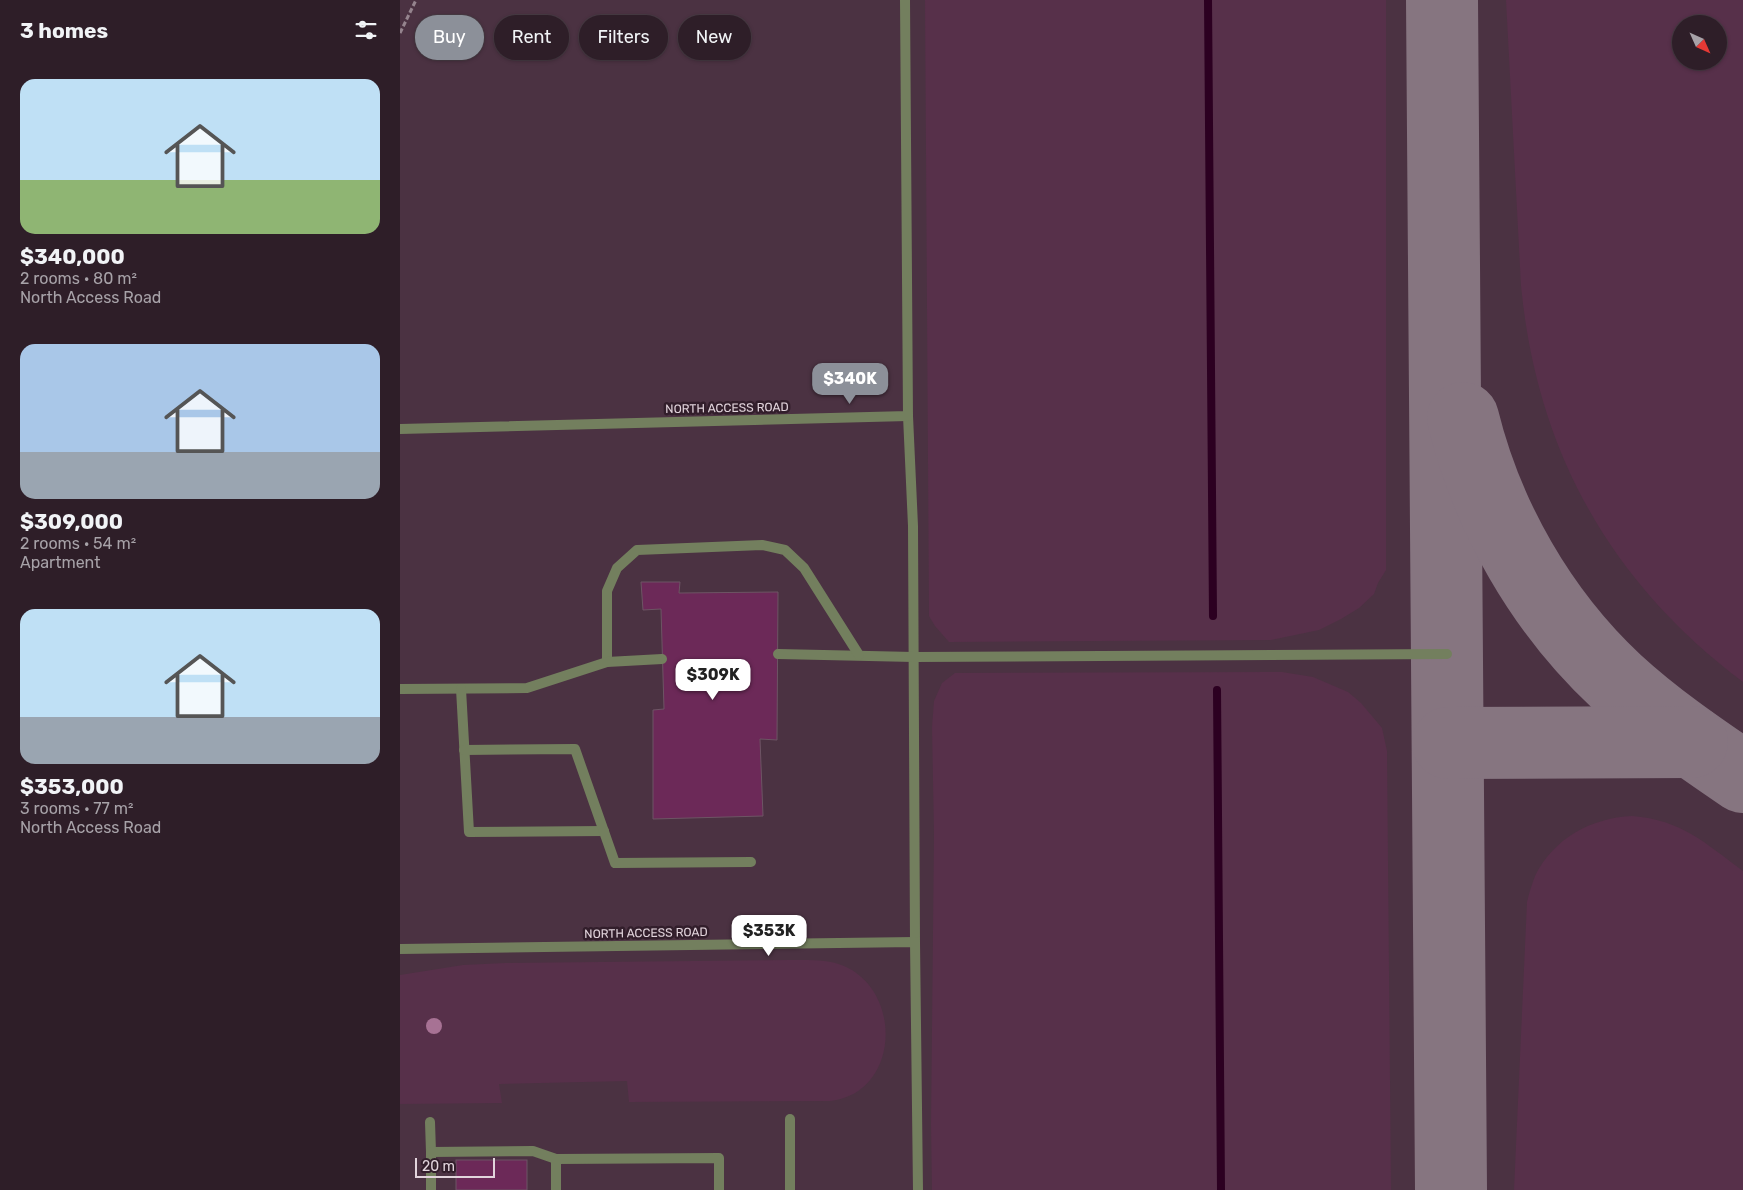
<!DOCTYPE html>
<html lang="en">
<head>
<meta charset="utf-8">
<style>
  :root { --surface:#2e1e28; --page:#3a2b34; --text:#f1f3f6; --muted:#a7a2a8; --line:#493c45; --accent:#8c9099 }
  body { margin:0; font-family:Rubik,sans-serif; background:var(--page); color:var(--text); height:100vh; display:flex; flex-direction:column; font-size:19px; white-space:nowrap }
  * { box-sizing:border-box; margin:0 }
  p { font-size:16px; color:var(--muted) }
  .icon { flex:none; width:28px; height:28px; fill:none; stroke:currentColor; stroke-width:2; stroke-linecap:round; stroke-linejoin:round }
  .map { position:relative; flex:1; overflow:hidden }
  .details { display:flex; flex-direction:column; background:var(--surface); width:400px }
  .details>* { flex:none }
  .hud { position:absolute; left:15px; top:15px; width:475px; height:45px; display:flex; gap:10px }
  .needle { width:32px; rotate:135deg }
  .buttons { position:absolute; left:1272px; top:15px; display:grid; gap:10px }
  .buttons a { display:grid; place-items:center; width:55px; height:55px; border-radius:50%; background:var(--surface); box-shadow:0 1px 4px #0004,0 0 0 1px var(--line); font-size:25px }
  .scale { position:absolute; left:15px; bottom:12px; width:80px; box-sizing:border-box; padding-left:5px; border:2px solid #e2d4dc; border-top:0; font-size:14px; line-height:18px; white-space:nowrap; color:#e2d4dc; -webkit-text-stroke:4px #321e2b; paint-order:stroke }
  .price { position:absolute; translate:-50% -42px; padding:0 11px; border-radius:10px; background:#fff; color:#222; font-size:16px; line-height:32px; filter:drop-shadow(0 1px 2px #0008) }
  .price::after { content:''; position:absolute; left:50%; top:30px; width:15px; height:11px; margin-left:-8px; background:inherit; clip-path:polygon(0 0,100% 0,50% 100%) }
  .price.selected { background:var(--accent); color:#fff }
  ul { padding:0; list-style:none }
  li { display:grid; align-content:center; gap:10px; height:265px; padding:0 20px }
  li span { display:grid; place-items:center; height:155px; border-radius:15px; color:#555 }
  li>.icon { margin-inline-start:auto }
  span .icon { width:90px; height:90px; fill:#fffc; stroke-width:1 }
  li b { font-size:21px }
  h2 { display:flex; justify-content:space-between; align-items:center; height:60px; padding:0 20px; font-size:21px }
  .tag { padding:0 18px; border-radius:22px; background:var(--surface); box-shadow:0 1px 4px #0004,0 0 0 1px var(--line); font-size:18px; line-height:45px }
  .tag.selected { background:var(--accent); color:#fff }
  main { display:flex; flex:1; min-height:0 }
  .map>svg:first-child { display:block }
  .built { fill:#4b3242; fill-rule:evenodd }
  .green { fill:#57304a; fill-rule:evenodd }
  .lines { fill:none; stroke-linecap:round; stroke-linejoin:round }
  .stream { stroke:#2c0021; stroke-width:8 }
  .taxiway { stroke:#867580; stroke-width:72 }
  .building { fill:#6c2958; stroke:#6d5564 }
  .path { stroke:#95848e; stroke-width:3; stroke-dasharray:5 2.5; stroke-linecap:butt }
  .service { stroke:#737f5e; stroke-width:10 }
  .minor { stroke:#737f5e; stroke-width:10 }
  .tree { fill:#a77294 }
  .labels { text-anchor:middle; stroke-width:5; stroke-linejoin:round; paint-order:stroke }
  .street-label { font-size:12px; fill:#e2d4dc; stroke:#321e2b }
</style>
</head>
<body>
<main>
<section class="details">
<h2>3 homes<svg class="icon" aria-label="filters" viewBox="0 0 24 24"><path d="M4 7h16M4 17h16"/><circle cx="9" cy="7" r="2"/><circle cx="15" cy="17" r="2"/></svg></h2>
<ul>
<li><span style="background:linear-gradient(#bfe0f5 65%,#8fb573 0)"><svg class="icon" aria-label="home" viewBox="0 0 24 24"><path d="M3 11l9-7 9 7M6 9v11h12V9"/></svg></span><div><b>$340,000</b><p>2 rooms · 80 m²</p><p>North Access Road</p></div></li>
<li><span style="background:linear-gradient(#a9c7e8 70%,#9aa5b1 0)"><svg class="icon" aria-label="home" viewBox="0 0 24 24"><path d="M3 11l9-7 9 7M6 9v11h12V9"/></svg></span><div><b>$309,000</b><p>2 rooms · 54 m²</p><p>Apartment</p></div></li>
<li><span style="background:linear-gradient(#bfe0f5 70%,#9aa5b1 0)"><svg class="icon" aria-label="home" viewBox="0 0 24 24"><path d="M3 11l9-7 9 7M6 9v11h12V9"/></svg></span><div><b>$353,000</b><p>3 rooms · 77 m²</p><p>North Access Road</p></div></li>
</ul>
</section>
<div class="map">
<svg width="1343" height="1190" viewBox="0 0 1343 1190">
  <rect width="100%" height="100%" fill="#3d2835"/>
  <path class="built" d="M0 0H1343V1190H0ZM1281 24H1319V61H1281Z"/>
  <g class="green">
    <path d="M525 0H986V570L978 583 974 594 959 608 941 619 919 630 871 640 549 642 535 626 529 616Z"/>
    <path d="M1106 0H1343V682C1210 582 1137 451 1121 286ZM1281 24H1319V61H1281Z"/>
    <path d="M882 672 913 677 948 692 961 703 982 728 987 751 991 1190H532L531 1125 534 834 532 727 534 701 542 683 555 673Z"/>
    <path d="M1232 816C1282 820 1305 843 1343 871V1190H1114L1127 902C1129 893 1132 884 1135 876 1154 838 1191 818 1232 816Z"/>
    <path d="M391 960C409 960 428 959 444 966 504 992 499 1094 430 1101L229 1102 227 1081 99 1084 102 1103 0 1104V975L63 965 105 963Z"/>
  </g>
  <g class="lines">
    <g class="stream">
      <path d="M808 0 813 616"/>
      <path d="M817 690 821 1190"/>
    </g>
    <g class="taxiway">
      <path d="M1042 0 1051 1190"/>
      <path d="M1063 418C1087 516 1141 611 1216 681 1255 717 1299 747 1343 777"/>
      <path d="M1048 743 1292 742"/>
    </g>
  </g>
  <g class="building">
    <path d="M241 582H280L279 593 378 592 377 740 360 739 363 816 253 819V710L264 709 261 609 243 610Z"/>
    <rect x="56" y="1160" width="71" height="30"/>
  </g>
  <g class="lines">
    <path class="path" d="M0 33 16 0"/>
    <g class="service">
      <path d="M508 416 513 526 515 942"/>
      <path d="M378 654 514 657 1047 654"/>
      <path d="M207 662V591L217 568 237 550 362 545 385 550 404 568 459 655"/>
      <path d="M0 689 127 688 207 662 262 659"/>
      <path d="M61 689 69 832 204 831"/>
      <path d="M64 750 175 749 215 863 351 862"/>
      <path d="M390 1119V1190"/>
      <path d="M30 1122 31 1152"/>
      <path d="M31 1190V1152L133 1151 156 1159"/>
      <path d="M156 1190V1159L319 1158V1190"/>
    </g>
    <g class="minor">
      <path d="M0 429 508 416 505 0"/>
      <path d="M0 949 515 942 518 1190"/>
    </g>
  </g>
  <circle class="tree" cx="34" cy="1026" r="8"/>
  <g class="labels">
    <g class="street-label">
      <text transform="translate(327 408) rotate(-1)" y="4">NORTH ACCESS ROAD</text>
      <text transform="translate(246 933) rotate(-1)" y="4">NORTH ACCESS ROAD</text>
    </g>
  </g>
</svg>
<div class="buttons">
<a><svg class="needle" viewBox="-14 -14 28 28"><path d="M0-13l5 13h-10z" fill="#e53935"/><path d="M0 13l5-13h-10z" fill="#a7a2a8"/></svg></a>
</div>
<div class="scale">20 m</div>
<b class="price selected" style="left:450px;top:405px">$340K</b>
<b class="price" style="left:313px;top:701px">$309K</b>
<b class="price" style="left:369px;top:957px">$353K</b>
<div class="hud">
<a class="tag selected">Buy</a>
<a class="tag">Rent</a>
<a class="tag">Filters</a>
<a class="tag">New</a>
</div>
</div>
</main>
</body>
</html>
